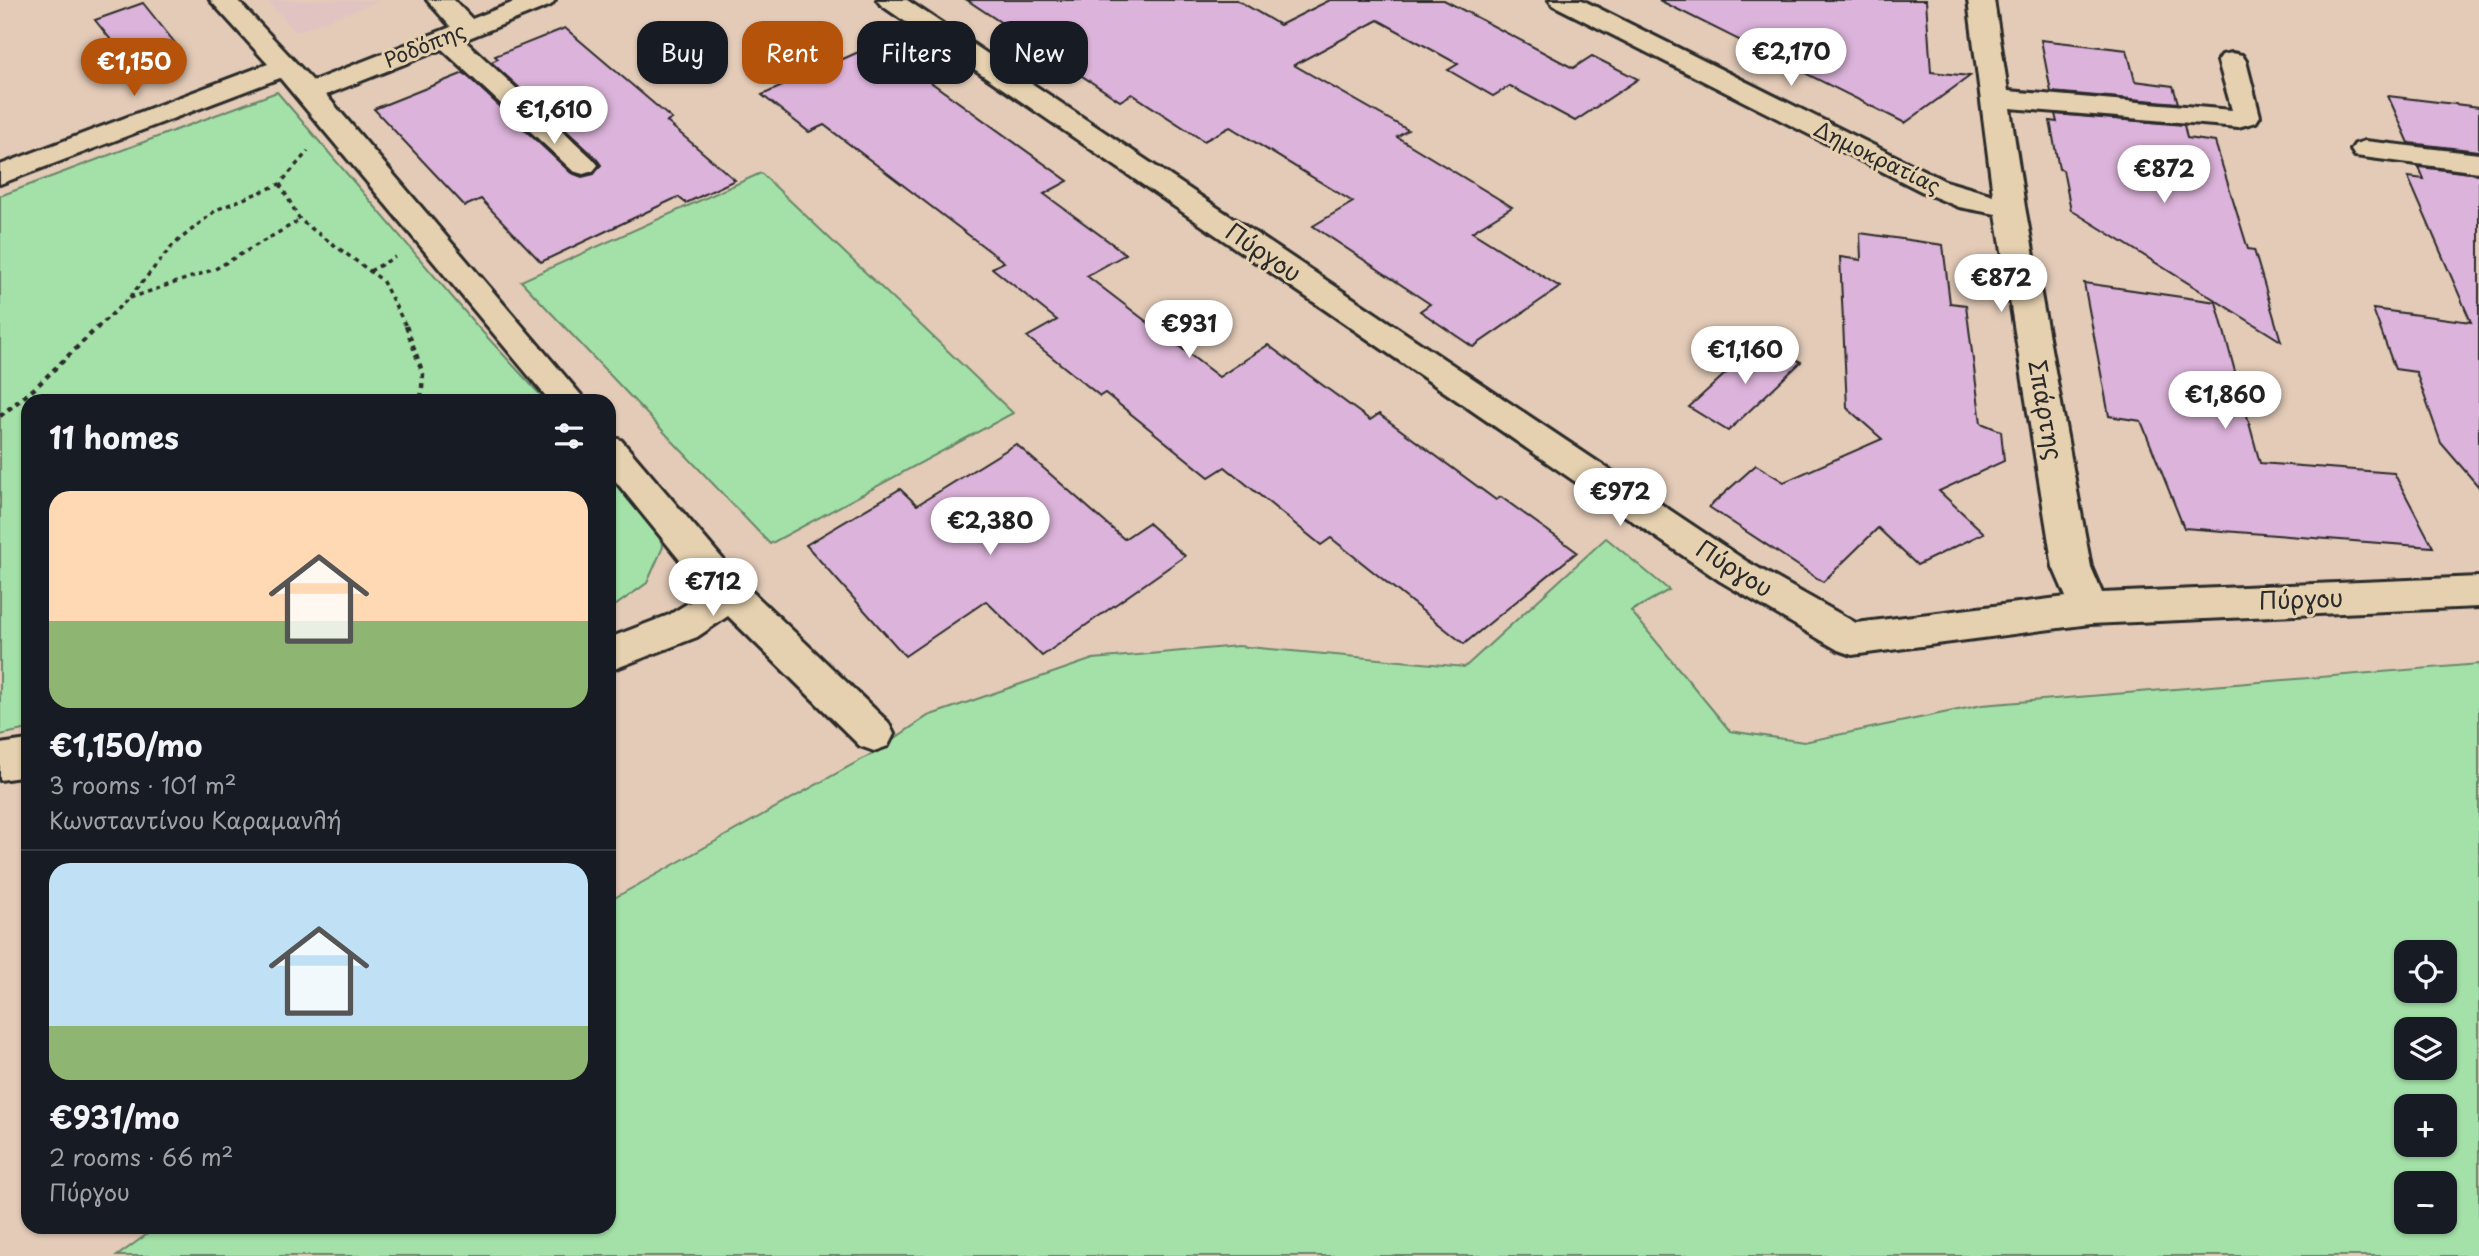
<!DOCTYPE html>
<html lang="en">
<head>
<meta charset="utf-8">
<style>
  :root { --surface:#171b24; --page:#242831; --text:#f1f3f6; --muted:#9ea1a6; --line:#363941; --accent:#b45309 }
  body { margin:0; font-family:"Playpen Sans",sans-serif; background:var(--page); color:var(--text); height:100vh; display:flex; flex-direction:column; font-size:26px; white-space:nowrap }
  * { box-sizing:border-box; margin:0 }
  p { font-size:23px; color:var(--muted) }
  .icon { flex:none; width:38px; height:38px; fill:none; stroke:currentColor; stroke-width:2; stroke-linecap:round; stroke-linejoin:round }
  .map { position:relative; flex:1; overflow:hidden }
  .drawer { position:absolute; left:21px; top:394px; width:595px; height:840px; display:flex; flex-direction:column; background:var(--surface); border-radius:21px; box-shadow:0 2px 5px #0004 }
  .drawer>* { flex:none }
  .banner { position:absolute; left:637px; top:21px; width:665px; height:63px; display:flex; gap:14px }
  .tools { position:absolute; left:2394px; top:940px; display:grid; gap:14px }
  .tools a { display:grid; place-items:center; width:63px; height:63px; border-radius:14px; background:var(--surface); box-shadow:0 2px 5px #0004; font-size:35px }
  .price { position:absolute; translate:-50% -60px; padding:0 16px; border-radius:24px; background:#fff; color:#222; font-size:23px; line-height:46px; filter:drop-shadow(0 2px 4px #0008) }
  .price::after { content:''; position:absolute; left:50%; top:42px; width:21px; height:16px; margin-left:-10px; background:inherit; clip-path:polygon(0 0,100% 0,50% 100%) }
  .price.active { background:var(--accent); color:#fff }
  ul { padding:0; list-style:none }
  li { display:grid; align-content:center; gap:14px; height:371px; padding:0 28px }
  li+li { border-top:2px solid var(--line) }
  li span { display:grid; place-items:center; height:217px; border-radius:21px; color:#555 }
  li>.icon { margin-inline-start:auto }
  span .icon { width:126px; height:126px; fill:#fffc; stroke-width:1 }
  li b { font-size:30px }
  h2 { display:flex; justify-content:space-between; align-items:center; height:84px; padding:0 28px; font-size:30px }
  .pill { padding:0 24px; border-radius:21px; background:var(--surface); box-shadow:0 2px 5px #0004; font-size:24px; line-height:63px }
  .pill.active { background:var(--accent); color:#fff }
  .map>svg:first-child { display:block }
  .built { fill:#e1c4c2 }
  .green { fill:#a4e1a8; stroke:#68866a; stroke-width:2; fill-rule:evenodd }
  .building { fill:#dcb3da; stroke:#2b2b2b; stroke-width:2 }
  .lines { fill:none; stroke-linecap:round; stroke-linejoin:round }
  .minor-casing { stroke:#2b2b2b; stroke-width:6 }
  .path-far1 { stroke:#2b2b2b; stroke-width:3.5; stroke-dasharray:4.5 4.5; stroke-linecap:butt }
  .path { stroke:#2b2b2b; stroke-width:4.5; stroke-dasharray:5 5; stroke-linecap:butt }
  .minor { fill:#e5d1af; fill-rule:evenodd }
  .labels { text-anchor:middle; stroke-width:6; stroke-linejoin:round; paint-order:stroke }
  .far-street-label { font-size:21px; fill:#2b2b2b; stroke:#e5d1af }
  .street-label { font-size:24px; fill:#2b2b2b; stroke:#e5d1af }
</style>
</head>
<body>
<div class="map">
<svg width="2479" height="1256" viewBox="0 0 2479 1256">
  <rect width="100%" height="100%" fill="#e3cbb8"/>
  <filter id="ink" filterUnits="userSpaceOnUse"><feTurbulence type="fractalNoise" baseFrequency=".0143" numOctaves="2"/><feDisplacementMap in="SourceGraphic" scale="14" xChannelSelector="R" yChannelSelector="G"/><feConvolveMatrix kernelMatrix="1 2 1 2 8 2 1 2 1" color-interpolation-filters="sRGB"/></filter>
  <g filter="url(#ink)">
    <path class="built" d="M266 0H382L296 32Z"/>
    <g class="green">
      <path d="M277 92 477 326 546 401H28V729L0 735V196Z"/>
      <path d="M761 173 1013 413 770 544 521 281Z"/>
      <path d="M609 468 651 514 663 547 647 583 609 610Z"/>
      <path d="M1606 538 1669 590 1631 611 1730 731 1804 742 1982 705 2479 664V1256H117L157 1227H609V901L873 753 928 716 1093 659 1238 646 1465 667ZM2406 952H2445V990H2406ZM2406 1029H2445V1068H2406ZM2406 1106H2445V1144H2406ZM2406 1183H2445V1222H2406Z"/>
    </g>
    <g class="building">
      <path d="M967 0H1237L1280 25 1330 0H1444L1573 68 1592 56 1638 79 1575 121 1510 86 1493 96 1448 70 1458 64 1378 20 1294 65 1408 130 1397 137 1512 207 1472 232 1560 287 1473 347 1420 311 1430 304 1313 226 1353 202 1230 127 1204 141 1132 94 1120 101Z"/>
      <path d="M1659 0H1926L1931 72 1970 76 1905 123Z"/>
      <path d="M143 3 175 43 127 60 95 20Z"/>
      <path d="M565 28 672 119 667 122 735 180 686 203 678 197 541 262 481 199 465 206 374 109 464 73 571 173 582 177 594 174 601 165 595 157 491 62 498 59 495 56Z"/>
      <path d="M2041 40 2127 50 2135 81 2173 86 2178 103 2051 92Z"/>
      <path d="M881 42 928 76 925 78 1068 181 1044 194 1126 254 1087 276 1219 377 1268 345 1370 420 1379 414 1496 500 1501 497 1577 552 1464 644 1331 538 1321 545 1225 467 1209 477 1105 393 1100 396 1027 337 1057 320 992 268 1004 262 824 125 809 132 762 95Z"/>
      <path d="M2388 96 2479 107V151L2409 143Z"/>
      <path d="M2055 114 2184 125 2187 138 2215 142 2248 249 2254 250 2281 341 2071 210 2063 170 2059 169 2050 121 2057 122Z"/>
      <path d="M2419 167 2479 174V487L2441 443 2416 372 2395 369 2373 309 2471 322 2408 177 2424 179Z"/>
      <path d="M1860 233 1943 245 1950 303 1966 305 1981 423 2001 431 2004 461 1939 491 1984 533 1917 565 1878 528 1823 582 1709 507 1756 465 1784 482 1882 439 1847 408 1840 257 1861 260Z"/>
      <path d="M2084 283 2216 302 2260 463 2394 473 2433 547 2184 528 2141 421 2109 416Z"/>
      <path d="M1761 341 1801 362 1728 431 1689 407Z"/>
      <path d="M1016 444 1124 539 1148 523 1185 556 1042 656 986 601 905 656 806 545 900 489 917 505Z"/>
    </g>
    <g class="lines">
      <defs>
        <g id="minor">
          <path d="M210 0H237L313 81 451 27 427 0H454L472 19 519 0H555L551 5 464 40 593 159 598 165 593 171 583 174 573 171 442 49 326 95 586 401H550L280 78 0 184V165L268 64Z"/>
          <path d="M877 0H907L1746 561 1856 623 2066 597 2053 567 1996 214 1959 207 1925 193 1553 5 1549 0H1582L1945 181 1993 195 1968 0H1994L2008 91 2232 110 2218 61 2222 55 2232 53 2242 55 2246 61 2260 116 2256 122 2238 127 2010 108 2025 207 2091 567 2102 593 2479 577V607L2090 624 1852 655 1838 650 1720 581 881 5Z"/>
          <path d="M2365 141 2479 154V172L2355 156 2351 150 2355 144Z"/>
          <path d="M609 436 621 440 744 584 888 722 894 734 888 746 874 751 860 746 728 616 697 637 609 671V638L669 615 706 592 609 473Z"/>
          <path d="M28 740V776L0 780V744Z"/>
        </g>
      </defs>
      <use href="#minor" class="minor-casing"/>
      <g class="path-far1">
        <path d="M280 184 300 220 382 280 407 328"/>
        <path d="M370 271 395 257"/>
        <path d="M130 298 215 269 300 220"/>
        <path d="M97 328 129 298 173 245 216 210 280 184 308 151"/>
      </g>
      <g class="path">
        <path d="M406 326 423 374 421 401"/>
        <path d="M0 416 35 388 99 326"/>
      </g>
      <use href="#minor" class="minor"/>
    </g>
  </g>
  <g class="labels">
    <g class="far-street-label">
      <text transform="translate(425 46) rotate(-22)" y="7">Ροδόπης</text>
      <text transform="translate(1877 158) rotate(26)" y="7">Δημοκρατίας</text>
    </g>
    <g class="street-label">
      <text transform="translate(1263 253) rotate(34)" y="8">Πύργου</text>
      <text transform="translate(2045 410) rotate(80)" y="8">Σπάρτης</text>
      <text transform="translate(1734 569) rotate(32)" y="8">Πύργου</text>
      <text transform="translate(2301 600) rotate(-2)" y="8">Πύργου</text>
    </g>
  </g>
</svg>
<div class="tools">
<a><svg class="icon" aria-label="locate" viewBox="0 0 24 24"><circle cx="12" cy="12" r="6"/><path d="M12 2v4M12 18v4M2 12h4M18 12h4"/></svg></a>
<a><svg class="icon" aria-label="layers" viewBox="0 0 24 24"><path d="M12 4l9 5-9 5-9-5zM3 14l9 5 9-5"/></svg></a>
<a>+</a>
<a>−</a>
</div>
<b class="price" style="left:1791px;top:88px">€2,170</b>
<b class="price active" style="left:134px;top:98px">€1,150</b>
<b class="price" style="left:554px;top:146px">€1,610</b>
<b class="price" style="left:2164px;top:205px">€872</b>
<b class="price" style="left:2001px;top:314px">€872</b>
<b class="price" style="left:1189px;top:360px">€931</b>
<b class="price" style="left:1745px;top:386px">€1,160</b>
<b class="price" style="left:2225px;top:431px">€1,860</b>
<b class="price" style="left:1620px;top:528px">€972</b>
<b class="price" style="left:990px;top:557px">€2,380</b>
<b class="price" style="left:713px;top:618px">€712</b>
<div class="banner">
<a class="pill">Buy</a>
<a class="pill active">Rent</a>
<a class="pill">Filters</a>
<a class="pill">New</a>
</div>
<section class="drawer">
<h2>11 homes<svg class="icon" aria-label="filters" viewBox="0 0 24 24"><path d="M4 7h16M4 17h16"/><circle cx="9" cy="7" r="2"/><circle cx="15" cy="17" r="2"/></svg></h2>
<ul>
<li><span style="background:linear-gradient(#ffd9b3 60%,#8fb573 0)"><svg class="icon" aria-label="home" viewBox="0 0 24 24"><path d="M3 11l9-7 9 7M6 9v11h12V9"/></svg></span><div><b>€1,150/mo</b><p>3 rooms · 101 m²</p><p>Κωνσταντίνου Καραμανλή</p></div></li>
<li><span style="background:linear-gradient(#bfe0f5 75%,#8fb573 0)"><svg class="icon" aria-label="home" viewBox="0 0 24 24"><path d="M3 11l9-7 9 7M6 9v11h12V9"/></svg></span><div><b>€931/mo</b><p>2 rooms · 66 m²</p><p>Πύργου</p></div></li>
</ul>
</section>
</div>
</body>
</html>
